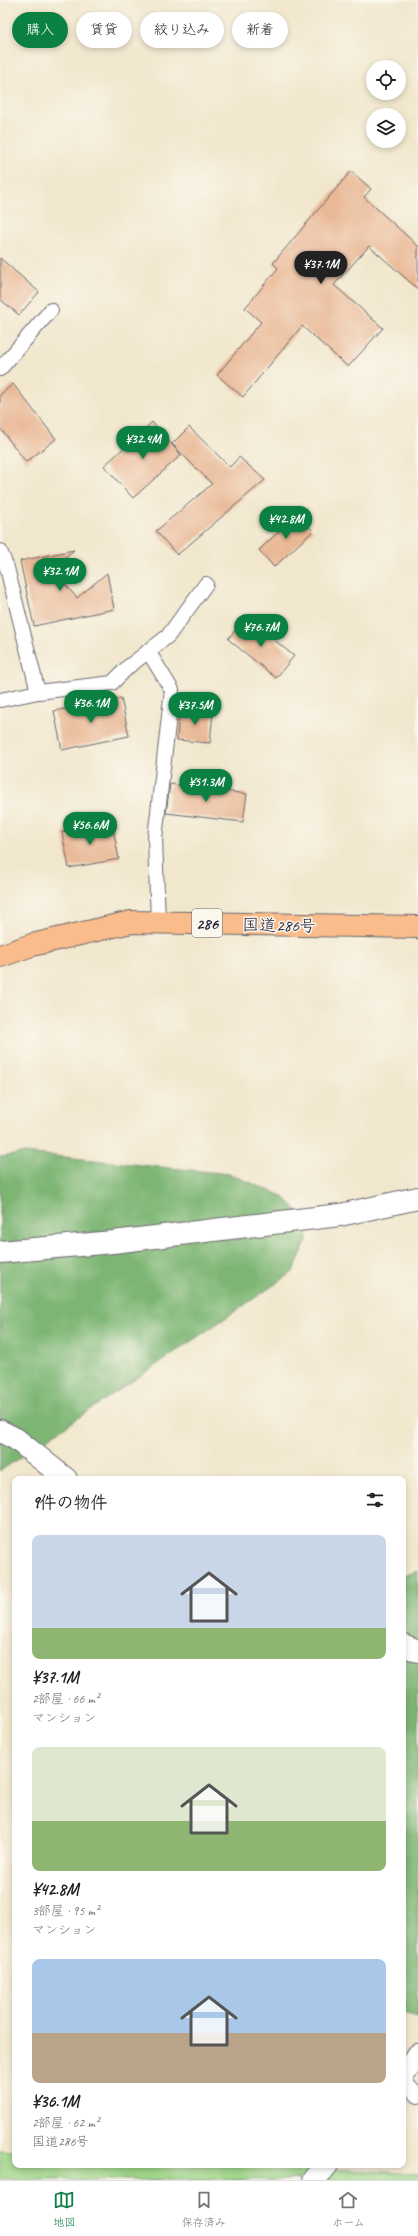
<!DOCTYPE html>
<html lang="ja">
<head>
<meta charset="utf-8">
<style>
  :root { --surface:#fff; --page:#f6f6f6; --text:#202124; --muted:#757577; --line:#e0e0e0; --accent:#0b8043 }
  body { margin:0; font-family:Caveat,"Klee One",sans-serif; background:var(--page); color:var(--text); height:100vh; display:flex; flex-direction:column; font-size:15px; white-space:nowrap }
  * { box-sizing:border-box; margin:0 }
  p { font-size:13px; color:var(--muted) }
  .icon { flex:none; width:22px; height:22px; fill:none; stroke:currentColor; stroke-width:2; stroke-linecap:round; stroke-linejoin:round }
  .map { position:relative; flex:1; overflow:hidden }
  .drawer { position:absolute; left:12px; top:1476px; width:394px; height:692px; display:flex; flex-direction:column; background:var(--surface); border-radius:8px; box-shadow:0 2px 6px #0003 }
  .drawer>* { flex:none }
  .banner { position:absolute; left:12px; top:12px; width:394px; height:36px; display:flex; gap:8px }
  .tools { position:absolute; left:366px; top:60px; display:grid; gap:8px }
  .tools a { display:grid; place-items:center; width:40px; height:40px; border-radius:50%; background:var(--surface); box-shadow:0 2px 6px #0003; font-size:20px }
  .price { position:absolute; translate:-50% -34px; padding:0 9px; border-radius:14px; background:var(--accent); color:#fff; font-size:13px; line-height:26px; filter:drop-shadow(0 1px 2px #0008) }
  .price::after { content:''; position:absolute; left:50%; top:24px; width:12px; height:9px; margin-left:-6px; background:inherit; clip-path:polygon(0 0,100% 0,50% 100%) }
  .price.on { background:#222; color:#fff }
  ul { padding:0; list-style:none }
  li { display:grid; align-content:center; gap:8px; height:212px; padding:0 20px }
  li span { display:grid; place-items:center; height:124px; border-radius:8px; color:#555 }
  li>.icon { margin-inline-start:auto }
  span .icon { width:72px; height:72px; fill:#fffc; stroke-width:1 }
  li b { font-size:17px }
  h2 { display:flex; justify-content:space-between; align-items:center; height:48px; padding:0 20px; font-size:17px }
  .tag { padding:0 14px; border-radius:18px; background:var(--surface); box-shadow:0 2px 6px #0003; font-size:14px; line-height:36px }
  .tag.on { background:var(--accent); color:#fff }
  .tab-bar { display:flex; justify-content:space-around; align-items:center; height:56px; border-top:1px solid var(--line); background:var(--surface); font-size:11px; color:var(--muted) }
  .tab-bar a { display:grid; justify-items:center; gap:2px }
  .tab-bar .on { color:var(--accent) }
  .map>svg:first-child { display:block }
  .green { fill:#9cd486; stroke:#5f7b60 }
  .forest { fill:#7db673; stroke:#506c57 }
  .building { fill:#e9b895 }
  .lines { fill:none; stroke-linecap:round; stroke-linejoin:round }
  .lane-casing { stroke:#6a676e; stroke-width:16 }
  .street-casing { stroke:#6a676e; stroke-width:24 }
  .highway-casing { stroke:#6a676e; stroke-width:24 }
  .lane { stroke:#fff; stroke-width:14 }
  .street { stroke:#fff; stroke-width:22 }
  .highway { stroke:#fabc8b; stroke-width:22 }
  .labels { text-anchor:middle; stroke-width:3; stroke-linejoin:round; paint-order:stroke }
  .shield { fill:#fbf7ec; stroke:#636270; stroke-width:1 }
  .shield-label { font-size:16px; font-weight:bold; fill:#22223b }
  .street-label { font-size:17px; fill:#22223b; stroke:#fbf7ec }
</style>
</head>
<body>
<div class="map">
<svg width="418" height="2180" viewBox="0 0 418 2180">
  <rect width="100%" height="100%" fill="#fbf7ec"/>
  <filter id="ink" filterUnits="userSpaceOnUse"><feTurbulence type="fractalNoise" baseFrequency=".025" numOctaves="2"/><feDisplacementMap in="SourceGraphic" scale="8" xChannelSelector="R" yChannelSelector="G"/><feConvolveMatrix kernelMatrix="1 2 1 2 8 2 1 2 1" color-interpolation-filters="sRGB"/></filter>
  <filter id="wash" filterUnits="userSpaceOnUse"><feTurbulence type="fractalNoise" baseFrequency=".012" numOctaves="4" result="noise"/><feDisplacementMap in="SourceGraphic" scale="16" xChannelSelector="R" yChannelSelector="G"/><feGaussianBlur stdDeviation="0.9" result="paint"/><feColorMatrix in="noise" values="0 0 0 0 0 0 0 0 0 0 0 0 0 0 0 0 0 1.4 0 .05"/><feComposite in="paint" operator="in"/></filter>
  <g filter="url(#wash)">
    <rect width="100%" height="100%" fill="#f1e7cd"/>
    <path class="green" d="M0 2150 15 2151V2165H264L418 2174V2180H0Z"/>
    <g class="forest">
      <path d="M25 1153 229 1174 283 1196 307 1220V1240L293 1272 0 1471V1157Z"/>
      <path d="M418 1571V2017L403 2013V1576Z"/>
    </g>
    <g id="blocks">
      <g class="building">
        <path d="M351 171 371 189 364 197 418 246V289L369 246 334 285 383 328 348 367 302 326 243 397 217 375 261 322 245 308 278 268 273 263Z"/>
        <path d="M0 258 39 292 19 315 0 299Z"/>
        <path d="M13 384 56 439 26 462 0 428V395Z"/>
        <path d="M152 422 181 455 133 498 104 466Z"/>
        <path d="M189 427 230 467 239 457 265 480 177 555 156 531 212 484 172 444Z"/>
        <path d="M298 514 313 531 274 567 259 550Z"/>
        <path d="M74 550 52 569 77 598 107 573 114 609 34 626 20 561Z"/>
        <path d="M246 617 294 656 276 678 228 639Z"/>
        <path d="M121 698 129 736 62 750 54 711Z"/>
        <path d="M179 710 213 712 210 743 177 740Z"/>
        <path d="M170 784 247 794 243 822 166 813Z"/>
        <path d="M112 823 119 859 69 868 62 832Z"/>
      </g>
    </g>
  </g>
  <g filter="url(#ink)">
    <use href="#blocks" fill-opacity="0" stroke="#6a676e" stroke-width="1"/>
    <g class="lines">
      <defs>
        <g id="lane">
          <path d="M0 369 51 310"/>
          <path d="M0 551 7 568 38 692"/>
          <path d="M148 651 172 690 155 838 158 923"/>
          <path d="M0 700 38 692 112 683 128 667 168 636 206 584"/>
          <path d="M403 2080 418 2096"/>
        </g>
        <g id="street">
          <path d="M0 1252 113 1242 340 1215 418 1198"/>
          <path d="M0 1431 16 1439 66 1479"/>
          <path d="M403 1645 418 1651"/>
          <path d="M403 2075 418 2055"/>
          <path d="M314 2180 327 2165"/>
        </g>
        <path id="highway" d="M0 956 32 945 131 922 418 927"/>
      </defs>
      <use href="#lane" class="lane-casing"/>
      <use href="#street" class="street-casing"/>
      <use href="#highway" class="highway-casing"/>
      <use href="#lane" class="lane"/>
      <use href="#street" class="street"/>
      <use href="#highway" class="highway"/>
    </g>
  </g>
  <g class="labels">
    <rect class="shield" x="192" y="909" width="30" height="28" rx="3"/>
    <g class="shield-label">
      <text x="207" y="929">286</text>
    </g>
    <g class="street-label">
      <text transform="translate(279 925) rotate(1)" y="6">国道286号</text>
    </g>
  </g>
</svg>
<div class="tools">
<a><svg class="icon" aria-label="locate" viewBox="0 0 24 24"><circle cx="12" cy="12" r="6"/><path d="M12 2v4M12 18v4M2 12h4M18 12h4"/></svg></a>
<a><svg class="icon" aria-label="layers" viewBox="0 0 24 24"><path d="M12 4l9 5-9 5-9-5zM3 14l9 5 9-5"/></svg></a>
</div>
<b class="price on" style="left:321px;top:285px">¥37.1M</b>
<b class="price" style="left:143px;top:460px">¥32.4M</b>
<b class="price" style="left:286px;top:540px">¥42.8M</b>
<b class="price" style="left:60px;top:592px">¥32.1M</b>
<b class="price" style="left:261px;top:648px">¥76.7M</b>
<b class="price" style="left:91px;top:724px">¥36.1M</b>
<b class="price" style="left:195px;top:726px">¥37.5M</b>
<b class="price" style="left:206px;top:803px">¥51.3M</b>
<b class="price" style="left:90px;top:846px">¥56.6M</b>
<div class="banner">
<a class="tag on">購入</a>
<a class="tag">賃貸</a>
<a class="tag">絞り込み</a>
<a class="tag">新着</a>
</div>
<section class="drawer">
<h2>9件の物件<svg class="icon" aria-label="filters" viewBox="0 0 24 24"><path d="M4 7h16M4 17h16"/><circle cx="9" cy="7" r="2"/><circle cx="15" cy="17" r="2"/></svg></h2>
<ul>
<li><span style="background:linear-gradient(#c9d6e8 75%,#8fb573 0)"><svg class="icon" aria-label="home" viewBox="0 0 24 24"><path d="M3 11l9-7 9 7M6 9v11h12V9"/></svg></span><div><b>¥37.1M</b><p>2部屋 · 66 m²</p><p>マンション</p></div></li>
<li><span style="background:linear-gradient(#dfe7d0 60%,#8fb573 0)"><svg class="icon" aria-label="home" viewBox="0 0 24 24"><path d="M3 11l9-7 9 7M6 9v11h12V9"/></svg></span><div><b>¥42.8M</b><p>3部屋 · 95 m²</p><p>マンション</p></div></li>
<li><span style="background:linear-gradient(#a9c7e8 60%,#b9a48a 0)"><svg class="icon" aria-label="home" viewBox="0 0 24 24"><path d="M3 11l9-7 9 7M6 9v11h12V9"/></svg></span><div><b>¥36.1M</b><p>2部屋 · 62 m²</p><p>国道286号</p></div></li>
</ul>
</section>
</div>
<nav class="tab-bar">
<a class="on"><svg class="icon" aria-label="map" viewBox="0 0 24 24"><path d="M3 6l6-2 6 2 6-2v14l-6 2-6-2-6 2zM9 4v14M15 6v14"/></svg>地図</a>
<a><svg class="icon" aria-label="saved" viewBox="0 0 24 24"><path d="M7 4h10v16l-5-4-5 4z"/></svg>保存済み</a>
<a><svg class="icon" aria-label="home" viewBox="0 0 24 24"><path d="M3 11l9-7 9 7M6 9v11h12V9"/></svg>ホーム</a>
</nav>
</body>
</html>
